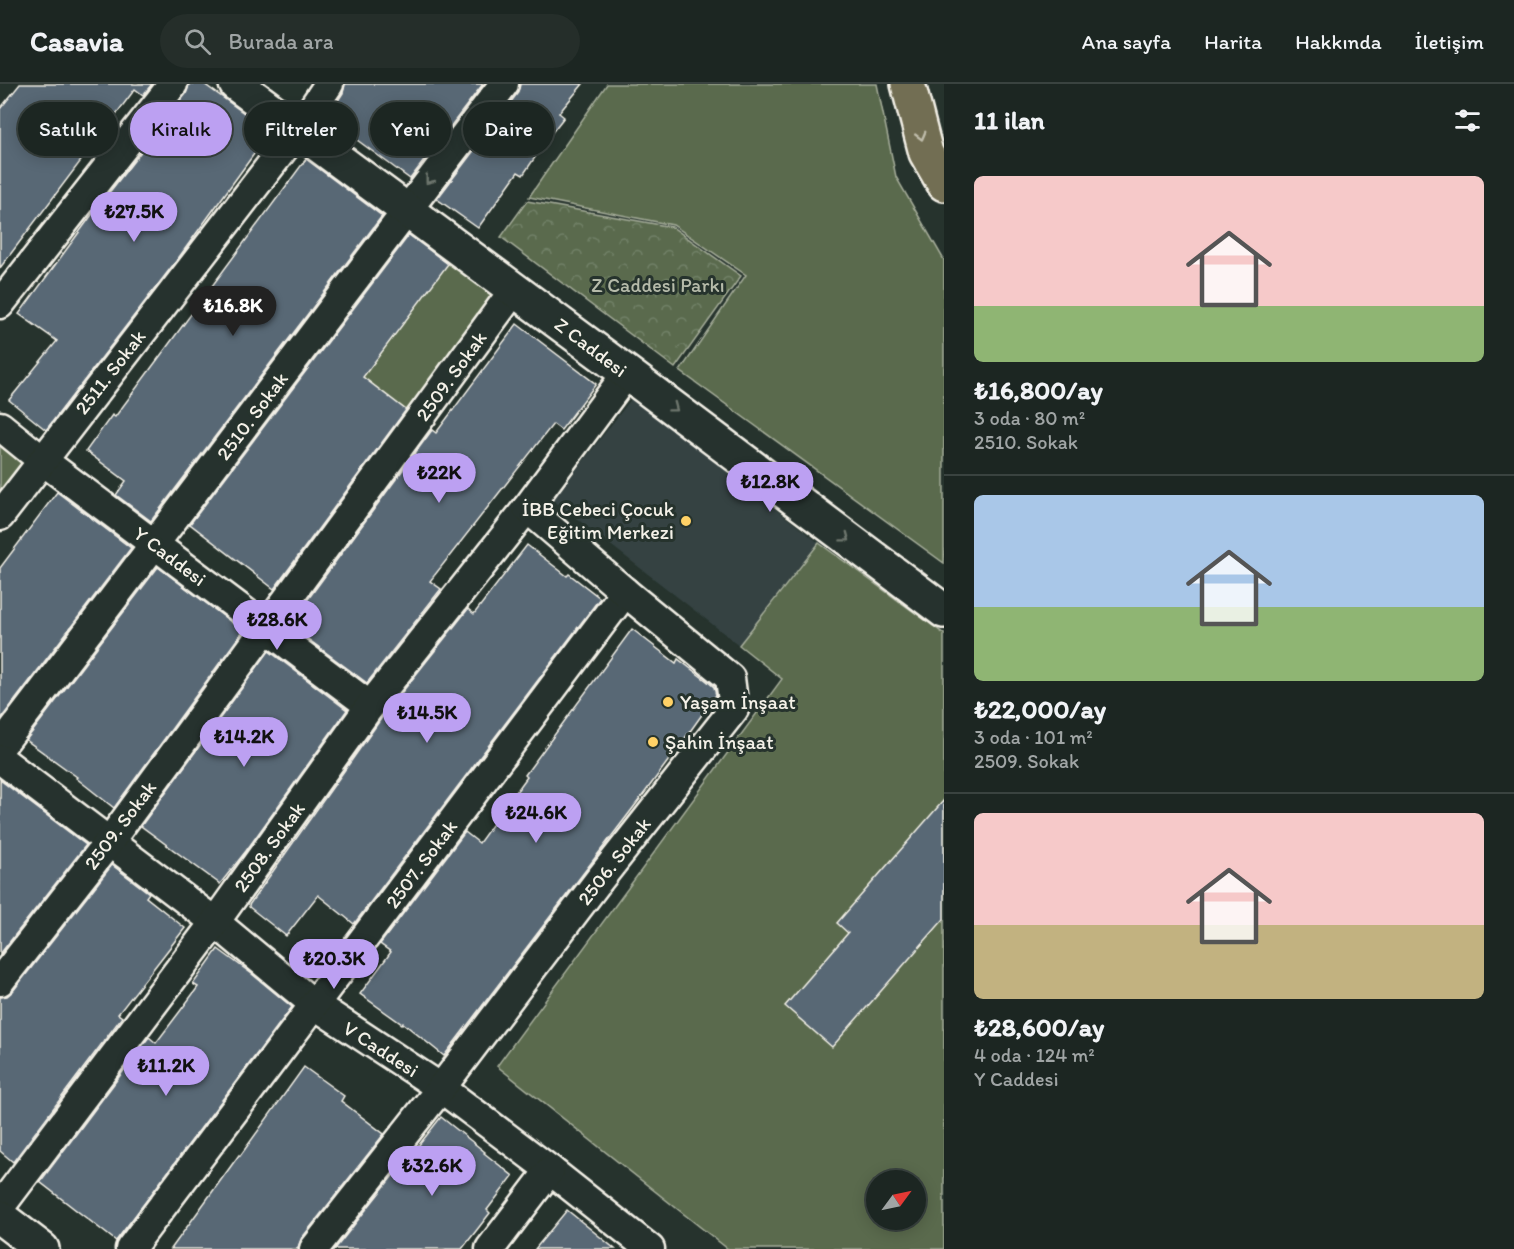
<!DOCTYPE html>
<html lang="tr">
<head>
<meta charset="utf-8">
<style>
  :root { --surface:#1c2622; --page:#252e2a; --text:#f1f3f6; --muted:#a0a5a5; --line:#3a4340; --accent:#bca0f2 }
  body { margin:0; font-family:Itim,sans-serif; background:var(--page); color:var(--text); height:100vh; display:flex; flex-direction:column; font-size:22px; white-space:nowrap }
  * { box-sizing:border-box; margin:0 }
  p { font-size:20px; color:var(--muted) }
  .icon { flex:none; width:33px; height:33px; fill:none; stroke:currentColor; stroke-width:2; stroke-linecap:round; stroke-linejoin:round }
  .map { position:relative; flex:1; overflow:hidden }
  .drawer { display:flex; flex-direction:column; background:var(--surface); width:570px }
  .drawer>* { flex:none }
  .hud { position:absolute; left:18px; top:18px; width:570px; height:54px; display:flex; gap:12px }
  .needle { width:39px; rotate:57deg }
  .buttons { position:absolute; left:866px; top:1086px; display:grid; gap:12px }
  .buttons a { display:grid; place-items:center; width:60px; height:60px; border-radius:50%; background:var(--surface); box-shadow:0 3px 15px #0003,0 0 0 2px var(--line); font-size:30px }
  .price { position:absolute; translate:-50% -51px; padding:0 14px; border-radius:21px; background:var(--accent); color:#111; font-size:20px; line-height:39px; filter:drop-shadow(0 2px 3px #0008) }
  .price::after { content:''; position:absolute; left:50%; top:36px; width:18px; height:14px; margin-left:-9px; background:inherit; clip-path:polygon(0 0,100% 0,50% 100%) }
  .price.active { background:#222; color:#fff }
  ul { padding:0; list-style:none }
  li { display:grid; align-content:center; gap:12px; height:318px; padding:0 30px }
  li+li { border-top:2px solid var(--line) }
  li span { display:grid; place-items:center; height:186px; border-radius:9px; color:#555 }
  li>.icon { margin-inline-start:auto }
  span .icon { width:108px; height:108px; fill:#fffc; stroke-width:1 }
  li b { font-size:26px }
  h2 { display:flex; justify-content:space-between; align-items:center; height:72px; padding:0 30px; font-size:26px }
  .chip { padding:0 21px; border-radius:27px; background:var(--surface); box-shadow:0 3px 15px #0003,0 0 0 2px var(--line); font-size:21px; line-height:54px }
  .chip.active { background:var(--accent); color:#111 }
  header { display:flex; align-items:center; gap:36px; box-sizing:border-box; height:84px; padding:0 30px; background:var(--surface); border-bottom:2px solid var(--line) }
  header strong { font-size:28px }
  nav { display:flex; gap:33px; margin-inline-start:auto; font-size:21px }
  .search { width:420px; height:54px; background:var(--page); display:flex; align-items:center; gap:15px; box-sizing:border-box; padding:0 21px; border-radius:33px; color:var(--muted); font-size:22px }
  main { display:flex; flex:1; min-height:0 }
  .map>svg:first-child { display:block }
  .built { fill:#354343 }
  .green { fill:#5a6b4e; stroke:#a7ae9b; stroke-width:1.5; fill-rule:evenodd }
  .park { fill:url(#park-crowns); stroke:#a7ae9b; stroke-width:1.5 }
  .building { fill:#586875; stroke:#f4f1e8; stroke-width:1.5 }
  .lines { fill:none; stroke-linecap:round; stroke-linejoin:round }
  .minor-casing { stroke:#f4f1e8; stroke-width:33 }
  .tertiary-casing { stroke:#f4f1e8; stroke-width:38 }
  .secondary-casing { stroke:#f4f1e8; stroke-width:38 }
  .primary-casing { stroke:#f4f1e8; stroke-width:38 }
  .minor { stroke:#26332d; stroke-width:28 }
  .tertiary { stroke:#26332d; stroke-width:33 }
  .secondary { stroke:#26332d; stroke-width:33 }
  .primary { stroke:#726e52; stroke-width:33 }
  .oneway { stroke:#c0bdac }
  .oneway2 { stroke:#6e766e }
  .poi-dot { fill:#ffd166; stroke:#26332d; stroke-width:2 }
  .labels { text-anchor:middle; stroke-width:6; stroke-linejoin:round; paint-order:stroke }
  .park-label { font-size:20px; fill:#b6bbaa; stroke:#26332d }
  .street-label { font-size:20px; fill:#f4f1e8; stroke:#26332d }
  .poi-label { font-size:20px; fill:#f4f1e8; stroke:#26332d; text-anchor:start }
</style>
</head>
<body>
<header>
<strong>Casavia</strong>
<div class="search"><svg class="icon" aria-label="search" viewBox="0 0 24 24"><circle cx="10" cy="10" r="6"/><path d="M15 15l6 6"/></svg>Burada ara</div>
<nav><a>Ana sayfa</a><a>Harita</a><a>Hakkında</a><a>İletişim</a></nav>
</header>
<main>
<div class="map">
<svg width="944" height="1165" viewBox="0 0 944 1165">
  <defs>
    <pattern id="park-crowns" width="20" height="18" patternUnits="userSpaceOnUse" patternTransform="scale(1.5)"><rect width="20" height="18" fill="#5a6b4e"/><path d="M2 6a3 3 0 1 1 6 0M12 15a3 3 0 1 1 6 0" fill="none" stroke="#728168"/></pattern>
  </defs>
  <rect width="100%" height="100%" fill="#26332d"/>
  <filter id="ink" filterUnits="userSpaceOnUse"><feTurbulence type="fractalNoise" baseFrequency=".0167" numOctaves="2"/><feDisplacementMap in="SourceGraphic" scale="12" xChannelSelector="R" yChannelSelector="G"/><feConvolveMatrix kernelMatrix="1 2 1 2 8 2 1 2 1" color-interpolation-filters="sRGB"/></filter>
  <g filter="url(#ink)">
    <path class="built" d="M632 314 819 459 739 561 553 416Z"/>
    <g class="green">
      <path d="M607 0H877L896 93 944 176V479L680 287 746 191 673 141 529 113Z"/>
      <path d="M450 176 494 210 407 327 369 298 362 294Z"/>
      <path d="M0 362 22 379 0 409Z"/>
      <path d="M819 459 944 550V1165H728L497 982 782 595 739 561ZM876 1096H915V1136H876Z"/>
    </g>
    <path class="park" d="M527 117 672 143 741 192 675 284 501 153Z"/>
    <g class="building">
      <path d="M20 0H152L143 11 135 5 0 184V25Z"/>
      <path d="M189 0H204L270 48 177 176 46 346 9 316 57 257 19 230 94 128 186 10Z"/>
      <path d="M345 0H483L410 95 330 36 331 34 328 32 343 9Z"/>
      <path d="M520 0H583L559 29 564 33 539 65 540 66 523 91 518 88 478 144 437 115 517 10Z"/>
      <path d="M306 75 382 132 151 437 116 411 126 397 86 367 112 331 115 333Z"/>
      <path d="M409 151 448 180 363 293 406 326 274 505 190 440Z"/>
      <path d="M517 240 596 300 561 346 553 340 430 497 441 505 367 599 289 541 432 346 436 349Z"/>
      <path d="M57 408 131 464 0 636V484Z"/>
      <path d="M527 461 567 492 569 490 600 514 354 840 318 811 286 852 249 823V821L383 632 468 525 474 530Z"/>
      <path d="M158 483 243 547 114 724 76 694 77 693 26 656Z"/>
      <path d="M632 545 676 579 678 575 707 597 714 603 716 611 691 646 646 707 444 972 403 939 402 940 360 910 391 868 380 860 465 748 479 759 527 693 525 691Z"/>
      <path d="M269 567 347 626 246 767 220 800 141 742Z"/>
      <path d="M0 696 86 761 0 870Z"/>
      <path d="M944 716V835L832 963 785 922 848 849 837 839Z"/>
      <path d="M112 781 149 809 146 813 185 844 118 930 122 933 13 1078 0 1067V913L7 912 13 907Z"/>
      <path d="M218 865 252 890 292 923 116 1157 40 1098 149 953 156 959 181 926 198 903 193 900Z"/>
      <path d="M304 983 344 1012 341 1017 384 1050 301 1155 298 1165H171L239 1071 240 1072Z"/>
      <path d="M441 1033 485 1068 484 1069 513 1092 487 1126 490 1129 462 1165H335L410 1070 411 1071Z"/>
      <path d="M567 1126 615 1165H535Z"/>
    </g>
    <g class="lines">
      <defs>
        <g id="minor">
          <path d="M0 220 173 0"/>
          <path d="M0 342 42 376 370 622"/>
          <path d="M0 432 298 46 329 0"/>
          <path d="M0 663C169 443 334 220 504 0"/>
          <path d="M0 675 215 838 315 921 441 1004 550 1086 650 1165"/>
          <path d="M0 897 109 758 514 206"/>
          <path d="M0 1123 215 838 370 622 527 424 627 289"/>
          <path d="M130 1165 625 508"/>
          <path d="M314 1165 441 1004 599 796 734 625 730 594 625 508 527 424"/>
          <path d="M490 1165 550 1086"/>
        </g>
        <path id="tertiary" d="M236 0 627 289 944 527"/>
        <path id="secondary" d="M0 1133 42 1165"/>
        <path id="primary" d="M908 0 926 69 944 100"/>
      </defs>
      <use href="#minor" class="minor-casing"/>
      <use href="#tertiary" class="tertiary-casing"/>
      <use href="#secondary" class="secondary-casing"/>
      <use href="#primary" class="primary-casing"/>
      <use href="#minor" class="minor"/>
      <use href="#tertiary" class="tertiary"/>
      <use href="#secondary" class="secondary"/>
      <use href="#primary" class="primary"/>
    </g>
    <defs><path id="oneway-chevron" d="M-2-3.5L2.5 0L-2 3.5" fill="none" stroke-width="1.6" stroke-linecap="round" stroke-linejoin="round" transform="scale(1.5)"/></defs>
    <use class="oneway" href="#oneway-chevron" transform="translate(921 52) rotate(75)"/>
    <g class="oneway2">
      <use href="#oneway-chevron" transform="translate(429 96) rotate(128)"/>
      <use href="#oneway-chevron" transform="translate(674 324) rotate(37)"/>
      <use href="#oneway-chevron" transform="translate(846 454) rotate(37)"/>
    </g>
  </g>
  <g class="poi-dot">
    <circle cx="686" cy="437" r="6"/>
    <circle cx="668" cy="618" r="6"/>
    <circle cx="653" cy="658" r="6"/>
  </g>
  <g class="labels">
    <g class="park-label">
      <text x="658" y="208">Z Caddesi Parkı</text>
    </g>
    <g class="street-label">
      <text transform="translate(591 263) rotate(37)" y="7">Z Caddesi</text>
      <text transform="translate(110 288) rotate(-52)" y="7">2511. Sokak</text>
      <text transform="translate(451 292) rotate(-54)" y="7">2509. Sokak</text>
      <text transform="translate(252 332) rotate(-53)" y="7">2510. Sokak</text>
      <text transform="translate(170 472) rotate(37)" y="7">Y Caddesi</text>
      <text transform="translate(120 741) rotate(-53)" y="7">2509. Sokak</text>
      <text transform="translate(269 763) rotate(-54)" y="7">2508. Sokak</text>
      <text transform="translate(614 777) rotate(-52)" y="7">2506. Sokak</text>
      <text transform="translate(421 780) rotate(-53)" y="7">2507. Sokak</text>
      <text transform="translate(381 965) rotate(33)" y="7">V Caddesi</text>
    </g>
    <g class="poi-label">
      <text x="674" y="432" text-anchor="end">İBB Cebeci Çocuk<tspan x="674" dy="23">Eğitim Merkezi</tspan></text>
      <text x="680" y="625">Yaşam İnşaat</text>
      <text x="665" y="665">Şahin İnşaat</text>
    </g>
  </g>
</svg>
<div class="buttons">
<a><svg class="needle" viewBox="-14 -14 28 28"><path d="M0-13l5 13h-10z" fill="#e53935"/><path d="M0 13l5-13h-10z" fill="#a0a5a5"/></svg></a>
</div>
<b class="price" style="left:134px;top:159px">₺27.5K</b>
<b class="price active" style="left:233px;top:253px">₺16.8K</b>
<b class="price" style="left:439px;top:420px">₺22K</b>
<b class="price" style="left:770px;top:429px">₺12.8K</b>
<b class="price" style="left:277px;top:567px">₺28.6K</b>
<b class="price" style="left:427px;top:660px">₺14.5K</b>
<b class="price" style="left:244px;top:684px">₺14.2K</b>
<b class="price" style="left:536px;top:760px">₺24.6K</b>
<b class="price" style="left:334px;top:906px">₺20.3K</b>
<b class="price" style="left:166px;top:1013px">₺11.2K</b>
<b class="price" style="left:432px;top:1113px">₺32.6K</b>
<div class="hud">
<a class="chip">Satılık</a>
<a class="chip active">Kiralık</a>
<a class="chip">Filtreler</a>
<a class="chip">Yeni</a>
<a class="chip">Daire</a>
</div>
</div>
<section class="drawer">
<h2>11 ilan<svg class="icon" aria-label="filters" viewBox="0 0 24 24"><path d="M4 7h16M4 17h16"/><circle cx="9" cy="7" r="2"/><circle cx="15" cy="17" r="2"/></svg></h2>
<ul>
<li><span style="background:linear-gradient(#f6c9c9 70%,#8fb573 0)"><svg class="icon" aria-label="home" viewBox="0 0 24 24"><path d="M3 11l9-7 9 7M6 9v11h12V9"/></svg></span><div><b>₺16,800/ay</b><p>3 oda · 80 m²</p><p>2510. Sokak</p></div></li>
<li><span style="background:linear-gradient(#a9c7e8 60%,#8fb573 0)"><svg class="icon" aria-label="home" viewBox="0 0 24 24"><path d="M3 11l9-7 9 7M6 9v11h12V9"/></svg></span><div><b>₺22,000/ay</b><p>3 oda · 101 m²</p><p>2509. Sokak</p></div></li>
<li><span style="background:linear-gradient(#f6c9c9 60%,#c2b280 0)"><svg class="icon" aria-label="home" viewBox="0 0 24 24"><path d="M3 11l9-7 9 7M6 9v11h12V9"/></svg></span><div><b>₺28,600/ay</b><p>4 oda · 124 m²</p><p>Y Caddesi</p></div></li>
</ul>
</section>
</main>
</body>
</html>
